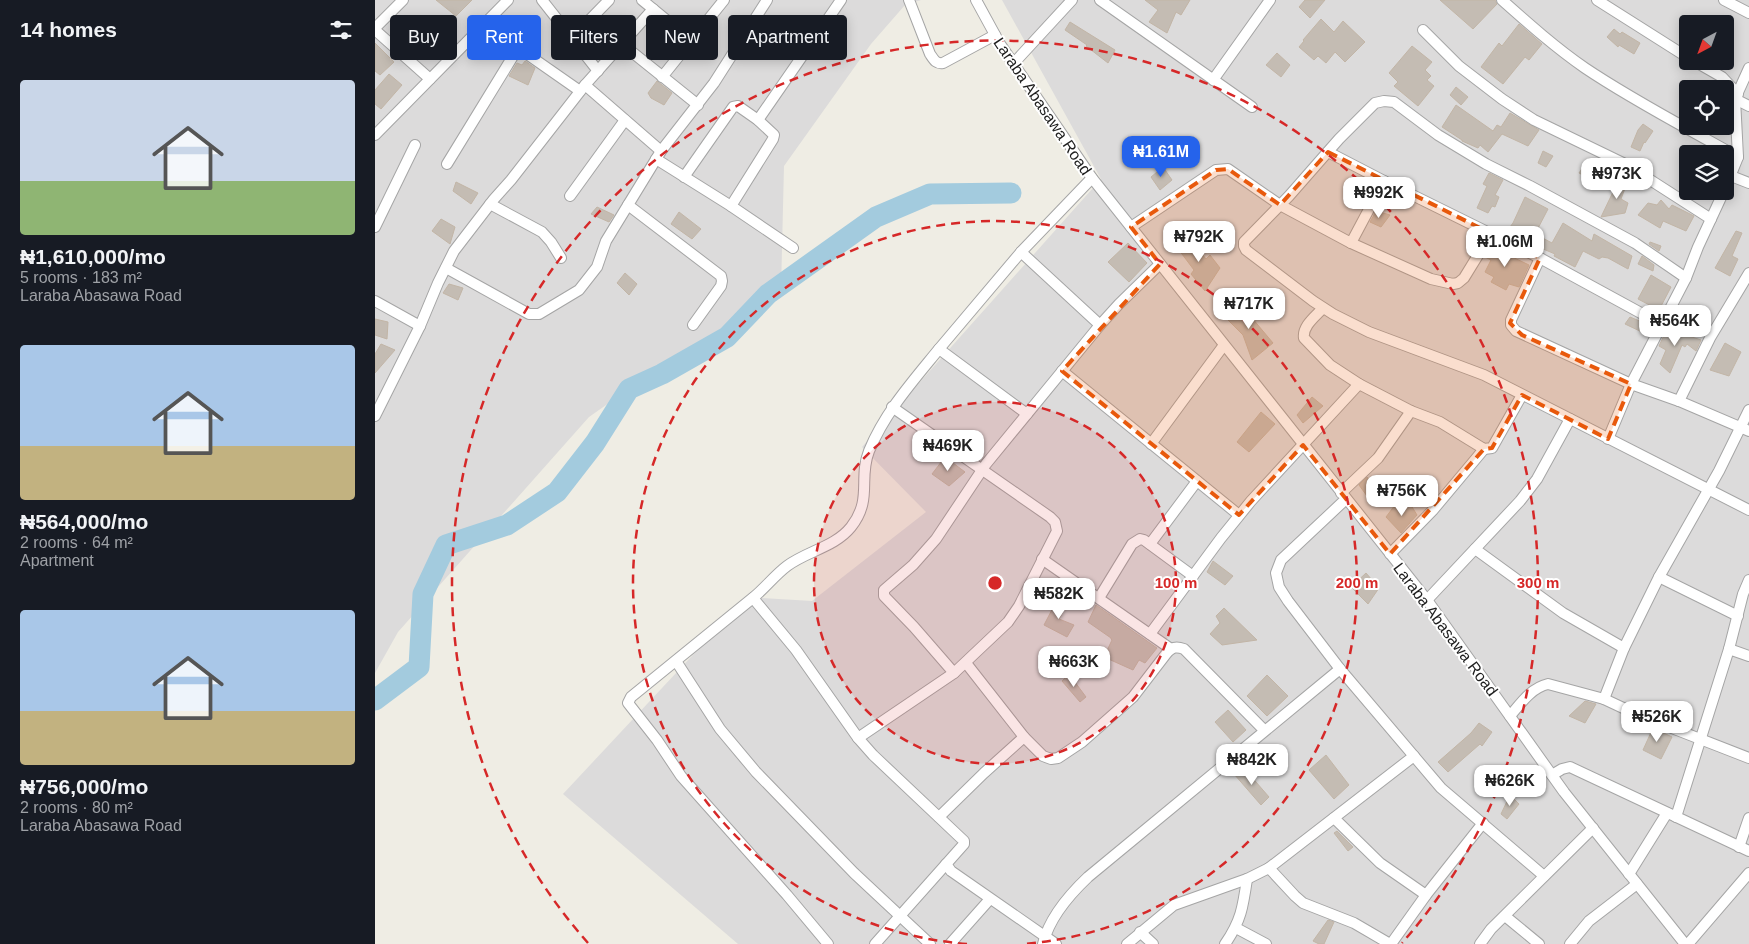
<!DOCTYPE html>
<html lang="en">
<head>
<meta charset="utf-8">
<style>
  :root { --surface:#171b24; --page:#242831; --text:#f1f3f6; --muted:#9ea1a6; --accent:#2563eb }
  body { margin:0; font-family:Arial,sans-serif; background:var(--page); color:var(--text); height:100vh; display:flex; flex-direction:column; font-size:19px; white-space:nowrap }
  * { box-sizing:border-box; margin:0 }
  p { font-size:16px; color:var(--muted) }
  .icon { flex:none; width:28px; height:28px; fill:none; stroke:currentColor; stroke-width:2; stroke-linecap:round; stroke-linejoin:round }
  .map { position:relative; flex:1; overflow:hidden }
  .drawer { display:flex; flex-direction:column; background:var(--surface); width:375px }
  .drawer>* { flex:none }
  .top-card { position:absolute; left:15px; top:15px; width:475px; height:45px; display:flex; gap:10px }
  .needle { width:32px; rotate:221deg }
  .tools { position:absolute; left:1304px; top:15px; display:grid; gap:10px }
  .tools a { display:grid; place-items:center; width:55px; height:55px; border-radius:5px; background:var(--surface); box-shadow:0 2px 12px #0003; font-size:25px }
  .price { position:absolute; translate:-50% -42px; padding:0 11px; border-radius:10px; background:#fff; color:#222; font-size:16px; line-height:32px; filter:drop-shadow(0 1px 2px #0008) }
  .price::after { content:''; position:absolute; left:50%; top:30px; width:15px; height:11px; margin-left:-8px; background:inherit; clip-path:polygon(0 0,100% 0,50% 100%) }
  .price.on { background:var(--accent); color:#fff }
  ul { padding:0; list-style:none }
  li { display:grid; align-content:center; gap:10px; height:265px; padding:0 20px }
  li span { display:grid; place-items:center; height:155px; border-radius:5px; color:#555 }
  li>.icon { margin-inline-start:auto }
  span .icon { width:90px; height:90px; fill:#fffc; stroke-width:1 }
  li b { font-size:21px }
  h2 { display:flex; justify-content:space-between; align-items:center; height:60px; padding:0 20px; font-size:21px }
  .pill { padding:0 18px; border-radius:5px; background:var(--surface); box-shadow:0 2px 12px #0003; font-size:18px; line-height:45px }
  .pill.on { background:var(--accent); color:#fff }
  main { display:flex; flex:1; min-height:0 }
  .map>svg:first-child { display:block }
  .residential { fill:#dcdbdb; fill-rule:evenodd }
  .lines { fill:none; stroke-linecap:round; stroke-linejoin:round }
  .river { stroke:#a3cbde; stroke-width:21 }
  .building { fill:#c4bcb3; stroke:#c2b5a6 }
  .street-casing { stroke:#a5a5a5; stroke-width:12 }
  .street { stroke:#fff; stroke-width:10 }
  .marked { fill:#e8590c; fill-opacity:0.2; stroke:#e8590c; stroke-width:4; stroke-dasharray:10 6; stroke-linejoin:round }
  .ring { fill:none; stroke:#d62828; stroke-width:2.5; stroke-dasharray:9 6 }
  .labels { text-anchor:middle; stroke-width:4; stroke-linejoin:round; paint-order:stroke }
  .street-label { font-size:16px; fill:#1e1e1e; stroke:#fff }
  .centre { fill:#d62828; stroke:#fff; stroke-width:2.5 }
  .ring-label { font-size:15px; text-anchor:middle; font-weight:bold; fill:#d62828; stroke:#fff; stroke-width:4; stroke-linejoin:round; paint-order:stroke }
</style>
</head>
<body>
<main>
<section class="drawer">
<h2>14 homes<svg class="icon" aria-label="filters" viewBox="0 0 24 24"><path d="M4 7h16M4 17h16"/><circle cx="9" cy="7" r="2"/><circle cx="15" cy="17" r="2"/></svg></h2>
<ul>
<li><span style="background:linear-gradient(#c9d6e8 65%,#8fb573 0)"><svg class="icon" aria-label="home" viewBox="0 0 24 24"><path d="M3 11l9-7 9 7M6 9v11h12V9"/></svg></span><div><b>₦1,610,000/mo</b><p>5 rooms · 183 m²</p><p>Laraba Abasawa Road</p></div></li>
<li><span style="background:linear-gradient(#a9c7e8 65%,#c2b280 0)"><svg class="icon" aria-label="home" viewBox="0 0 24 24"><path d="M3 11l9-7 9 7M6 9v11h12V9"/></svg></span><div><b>₦564,000/mo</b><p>2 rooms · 64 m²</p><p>Apartment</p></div></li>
<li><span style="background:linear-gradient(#a9c7e8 65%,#c2b280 0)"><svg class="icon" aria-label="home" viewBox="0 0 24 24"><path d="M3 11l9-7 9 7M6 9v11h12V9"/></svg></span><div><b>₦756,000/mo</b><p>2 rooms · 80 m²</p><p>Laraba Abasawa Road</p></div></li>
</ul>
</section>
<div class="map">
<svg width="1374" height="944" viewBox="0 0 1374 944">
  <rect width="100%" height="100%" fill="#efede4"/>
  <g class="residential">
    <path d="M0 0H546L530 5 496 44 409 166 406 290 271 377 214 417 23 632 0 673Z"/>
    <path d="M627 0H1374V944H363L188 794 372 597 437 601 551 512 487 447 726 179ZM1312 24H1350V61H1312ZM1312 89H1350V126H1312ZM1312 154H1350V191H1312Z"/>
  </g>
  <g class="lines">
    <path class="river" d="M0 700 44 667 48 594 71 545 132 525 182 492 220 443 254 389 287 374 352 337 393 294 501 217 555 194 636 193"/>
  </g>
  <g class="building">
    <path d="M61 0H97L81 16Z"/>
    <path d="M770 0H815L806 15 801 12 792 33 774 22 783 10Z"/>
    <path d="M930 0H950L935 18 924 7Z"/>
    <path d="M1065 0H1120L1122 4 1098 29Z"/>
    <path d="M946 19 959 32 968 21 990 42 970 62 960 52 951 63 943 56 939 60 924 47 929 41 928 40Z"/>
    <path d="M23 20 47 40 36 49 17 30Z"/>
    <path d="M695 22 740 50 733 63 711 46 712 45 690 30Z"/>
    <path d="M1144 24 1167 44 1154 60 1150 57 1128 84 1106 67 1124 43 1127 46Z"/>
    <path d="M1239 29 1245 34 1247 32 1265 43 1259 54 1244 45 1243 47 1232 37Z"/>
    <path d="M0 43 19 62 5 75 0 71Z"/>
    <path d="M1037 46 1057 62 1050 70 1056 76 1052 80 1059 86 1043 106 1019 86 1023 82 1014 73Z"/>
    <path d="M902 53 915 65 906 77 891 65Z"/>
    <path d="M150 61 160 68 153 85 134 76 142 63 147 65Z"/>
    <path d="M14 74 27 85 6 109 0 104V90Z"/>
    <path d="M282 81 297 93 289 105 276 98 273 93Z"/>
    <path d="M1081 87 1093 97 1086 105 1075 95Z"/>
    <path d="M1081 105 1118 131 1122 125 1126 127 1135 113 1164 130 1153 146 1127 134 1113 152 1105 145 1103 148 1087 141V140L1067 127Z"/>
    <path d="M1268 124 1278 131 1270 143 1269 142 1265 151 1256 147 1263 130Z"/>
    <path d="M1168 151 1178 156 1171 167 1163 163Z"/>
    <path d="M1213 160 1226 166 1224 168 1233 172V188L1204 173Z"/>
    <path d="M788 167 797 180 785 190 776 177Z"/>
    <path d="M1114 173 1128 180 1120 195 1124 197 1120 207 1117 206 1113 213 1102 208 1112 186 1108 184Z"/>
    <path d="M1252 173 1255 175 1246 199 1253 203 1250 213 1226 217 1238 192Z"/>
    <path d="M81 182 103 193 96 204 78 191Z"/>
    <path d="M1150 197 1173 209 1160 234 1177 243 1188 223 1217 241 1219 234 1257 256 1253 269 1233 258 1227 257 1224 259 1208 251 1200 267 1179 256 1180 254 1147 240 1132 231 1138 223Z"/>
    <path d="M1286 200 1294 209 1297 205 1319 216 1311 231 1288 221 1285 228 1263 215 1273 203 1282 205Z"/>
    <path d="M222 207 239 215 234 222 216 214Z"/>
    <path d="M1001 211 1015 215 1006 227 995 222Z"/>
    <path d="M304 212 326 229 317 239 296 224Z"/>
    <path d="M66 219 80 227 75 244 57 231Z"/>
    <path d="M1361 231 1367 233 1357 256 1363 259 1355 276 1340 268Z"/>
    <path d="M811 235 831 259 835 255 845 268 830 291 816 274 819 270 801 246Z"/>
    <path d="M1275 242 1286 246 1284 251 1274 244Z"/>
    <path d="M753 243 772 263 754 282 733 262Z"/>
    <path d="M1118 244 1133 252V255L1154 265 1144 287 1134 284 1131 290 1116 282 1119 277 1110 272 1116 260 1110 257Z"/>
    <path d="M1267 256 1279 265 1278 271 1263 264Z"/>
    <path d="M250 273 262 284 254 295 242 283Z"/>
    <path d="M1276 275 1296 287 1284 310 1263 299Z"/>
    <path d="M74 284 88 288 83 300 68 293Z"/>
    <path d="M867 301 879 315 877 318 898 343 877 360 868 335 850 317Z"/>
    <path d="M1255 317 1274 325 1269 333 1250 324Z"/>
    <path d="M1320 317 1335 325 1329 334 1315 326Z"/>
    <path d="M0 319 13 322 12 339 0 335Z"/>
    <path d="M1292 329 1326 340 1321 351 1312 344 1310 347 1307 345 1295 373 1285 364 1291 350 1284 346Z"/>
    <path d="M1350 343 1366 352 1354 376 1335 370Z"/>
    <path d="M6 344 20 350 0 373V354Z"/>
    <path d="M937 397 948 406 928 423 922 415Z"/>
    <path d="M886 412 900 424 874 452 862 442Z"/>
    <path d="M570 457 590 472 574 486 557 474Z"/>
    <path d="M992 477 1003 489 992 496 984 485Z"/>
    <path d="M1034 502 1042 515 1026 533 1011 517 1020 505 1026 509Z"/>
    <path d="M838 561 858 576 850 585 832 572Z"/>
    <path d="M991 573 1004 588 993 604 976 587Z"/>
    <path d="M682 600 691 606 684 619 699 625 692 637 669 625Z"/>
    <path d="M721 605 782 648 770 663 764 660 758 670 729 657 737 640 736 639V638L713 622Z"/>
    <path d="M849 608 882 640 847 645 835 634 845 623 841 616Z"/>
    <path d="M694 674 711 697 705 702 687 681Z"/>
    <path d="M892 675 913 696 892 716 872 696Z"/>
    <path d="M1210 701 1221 704 1210 723 1194 716Z"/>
    <path d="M853 710 871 730 858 742 840 722Z"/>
    <path d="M1104 723 1117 732 1107 746 1105 744 1073 772 1063 762 1096 733Z"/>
    <path d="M1278 728 1297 737 1286 759 1268 750Z"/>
    <path d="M951 755 974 785 959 799 934 770Z"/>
    <path d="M868 767 894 797 886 805 859 774Z"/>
    <path d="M1135 795 1144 804 1132 819 1126 814Z"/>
    <path d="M962 831 978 847 973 851 959 833Z"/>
    <path d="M953 920 959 922 949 944H944L938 941Z"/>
  </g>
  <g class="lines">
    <defs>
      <g id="street">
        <path d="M167 0 223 71"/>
        <path d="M267 0 317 41"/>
        <path d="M534 0 555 54C559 60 561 64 568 63L620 35"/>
        <path d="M601 0 625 44 717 178 1052 600 1189 792 1310 944"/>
        <path d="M725 0 877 107"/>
        <path d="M1127 0C1154 24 1181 48 1210 68 1259 101 1312 128 1363 157"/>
        <path d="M1222 0 1312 57"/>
        <path d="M1349 0 1374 13"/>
        <path d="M109 24 205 91"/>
        <path d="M0 28 28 0"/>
        <path d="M0 30 55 79"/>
        <path d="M1048 30 1084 66 1127 99 1159 120 1252 165 1336 219"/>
        <path d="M197 38 234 0"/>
        <path d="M247 44 323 105"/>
        <path d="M1319 61 1347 77 1363 94"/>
        <path d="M638 64 697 0"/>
        <path d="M287 77 349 0"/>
        <path d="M838 80 895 0"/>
        <path d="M210 85 286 151"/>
        <path d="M1360 99 1374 106"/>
        <path d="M383 120 466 0"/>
        <path d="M0 135 133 0"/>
        <path d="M953 152 1009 181 1165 258 1286 324"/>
        <path d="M281 159 356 206 418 248"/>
        <path d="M72 164 143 48"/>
        <path d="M1356 176 1374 183"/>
        <path d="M309 177 358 107 363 106 383 120 399 135 398 139 356 206"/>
        <path d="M1350 189 1363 157 1360 99 1374 68"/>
        <path d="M195 196 250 120"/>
        <path d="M115 204 167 232 176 242 186 258"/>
        <path d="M253 205 346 276 347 281 346 286 318 325"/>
        <path d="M0 227 40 145"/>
        <path d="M756 227 841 170 853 169 905 205 976 243 1056 279 1078 284 1083 283 1089 278 1116 234"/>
        <path d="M976 243 1009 181"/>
        <path d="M646 252 725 325"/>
        <path d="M1165 258 1136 320V325L1141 331 1256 384 1304 401 1374 431"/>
        <path d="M71 268 154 314H164L204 290 222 267 231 241 286 151 339 83 392 0"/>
        <path d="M1311 278 1260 243 1155 186 1111 164 1063 135 1019 102 1009 101 1000 103 964 139 914 196 869 242V246L871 250 938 301 958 314 994 332 1109 375 1374 510"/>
        <path d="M0 301 45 326"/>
        <path d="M948 308C941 316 927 326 929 338L955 365 984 384 1036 411 1065 422 1109 449 1117 448 1147 395"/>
        <path d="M687 371 864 515"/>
        <path d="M1304 401 1335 338 1374 273"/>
        <path d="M652 414 564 349 646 252 717 178"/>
        <path d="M0 416 45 326 63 283 79 251 119 199 136 180 210 85 278 9"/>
        <path d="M1233 439 1256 384 1311 278 1323 247 1349 191"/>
        <path d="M776 444 849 345"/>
        <path d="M966 493 1003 458 1036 411"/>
        <path d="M971 499 906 560 901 573 904 587 913 601 965 669 1066 788 1169 876"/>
        <path d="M775 544 822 481"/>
        <path d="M1100 549 1188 613 1249 648"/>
        <path d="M1015 554 1058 510 1109 449"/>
        <path d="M667 559 796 649"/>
        <path d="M1284 577 1363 616"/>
        <path d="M378 598 421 650 483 738 498 755 589 841V844L500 944"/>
        <path d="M724 598 757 544 765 539 769 540 818 576"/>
        <path d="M1052 600 1145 501 1162 479 1195 419"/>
        <path d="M775 634 846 538 876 501 984 384"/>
        <path d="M1354 649 1374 656"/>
        <path d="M301 661 345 729 381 772 479 873 555 944"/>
        <path d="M591 663 649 737 668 756 676 759 683 758 707 742 758 697 791 654C797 647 801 646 809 649L889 730"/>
        <path d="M579 673 539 627 509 596V590L538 565 561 539 611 464 725 325 744 304 785 264"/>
        <path d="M1229 699 1249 648 1284 577 1344 471 1374 410"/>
        <path d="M1135 716C1146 703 1156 688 1173 684L1229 699 1261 714 1374 758"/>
        <path d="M483 738 579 673 633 622 644 606 682 531 680 522 675 517 517 407"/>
        <path d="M1177 775 1187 769 1195 767 1374 851"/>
        <path d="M564 817 609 773 649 737"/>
        <path d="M1301 817 1354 649 1368 594 1374 580"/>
        <path d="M959 818 1005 863 1051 895"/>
        <path d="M1364 847 1374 818"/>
        <path d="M571 864 576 871 681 944"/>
        <path d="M894 868 920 896 928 903 979 923 1015 944"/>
        <path d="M1254 874 1292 813"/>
        <path d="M1130 916 1164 944"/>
        <path d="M861 928 891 944"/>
        <path d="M765 932 778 944"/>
        <path d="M453 944 412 895 306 776 282 740 253 703 256 697C297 664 338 630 379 597 391 587 400 575 412 566 432 551 460 547 476 527 498 499 483 479 494 451 510 412 538 381 564 349"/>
        <path d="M575 944 615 899"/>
        <path d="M668 944C674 918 694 895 713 877L965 669"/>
        <path d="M752 944 799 905 872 879 894 868 1039 756"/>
        <path d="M850 944C866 921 868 907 872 879"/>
        <path d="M1016 944 1051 895 1108 823"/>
        <path d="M1105 944 1116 929 1218 828"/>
        <path d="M1195 944 1214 921 1262 884"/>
        <path d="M1313 944 1374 873"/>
      </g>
    </defs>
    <use href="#street" class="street-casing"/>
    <use href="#street" class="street"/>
  </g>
  <path class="marked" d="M953 152 1165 258 1135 323 1147 335 1256 384 1233 439 1147 395 1117 448 1109 449 1015 554 928 445 864 515 687 371 785 264 756 227 841 170 853 169 905 205Z"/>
  <circle cx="620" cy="583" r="181" fill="#d62828" fill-opacity=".12"/>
  <g class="ring">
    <circle cx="620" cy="583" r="181"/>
    <path d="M592 944A362 362 0 1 1 648 944"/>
    <path d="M213 943A543 543 0 1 1 1027 943"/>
  </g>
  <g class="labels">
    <g class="street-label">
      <text transform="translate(668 106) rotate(56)" y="6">Laraba Abasawa Road</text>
      <text transform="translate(1071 629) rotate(53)" y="6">Laraba Abasawa Road</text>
    </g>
  </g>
  <circle cx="620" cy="583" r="8" class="centre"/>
  <g class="ring-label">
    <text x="801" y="588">100 m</text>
    <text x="982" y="588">200 m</text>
    <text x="1163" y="588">300 m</text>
  </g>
</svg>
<div class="tools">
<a><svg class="needle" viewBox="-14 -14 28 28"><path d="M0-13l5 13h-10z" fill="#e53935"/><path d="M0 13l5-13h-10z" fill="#9ea1a6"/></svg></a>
<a><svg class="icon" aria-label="locate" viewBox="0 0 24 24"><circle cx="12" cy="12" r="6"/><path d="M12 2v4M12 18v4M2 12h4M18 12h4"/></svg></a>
<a><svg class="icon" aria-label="layers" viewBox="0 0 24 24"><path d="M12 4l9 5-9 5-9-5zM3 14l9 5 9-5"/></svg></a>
</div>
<b class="price on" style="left:786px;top:178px">₦1.61M</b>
<b class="price" style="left:1242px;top:200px">₦973K</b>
<b class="price" style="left:1004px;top:219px">₦992K</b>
<b class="price" style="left:824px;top:263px">₦792K</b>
<b class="price" style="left:1130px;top:268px">₦1.06M</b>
<b class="price" style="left:874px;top:330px">₦717K</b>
<b class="price" style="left:1300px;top:347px">₦564K</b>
<b class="price" style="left:573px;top:472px">₦469K</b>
<b class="price" style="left:1027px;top:517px">₦756K</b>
<b class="price" style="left:684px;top:620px">₦582K</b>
<b class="price" style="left:699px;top:688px">₦663K</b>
<b class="price" style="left:1282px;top:743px">₦526K</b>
<b class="price" style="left:877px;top:786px">₦842K</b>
<b class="price" style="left:1135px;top:807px">₦626K</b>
<div class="top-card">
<a class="pill">Buy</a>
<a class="pill on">Rent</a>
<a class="pill">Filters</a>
<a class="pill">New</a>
<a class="pill">Apartment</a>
</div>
</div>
</main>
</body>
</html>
